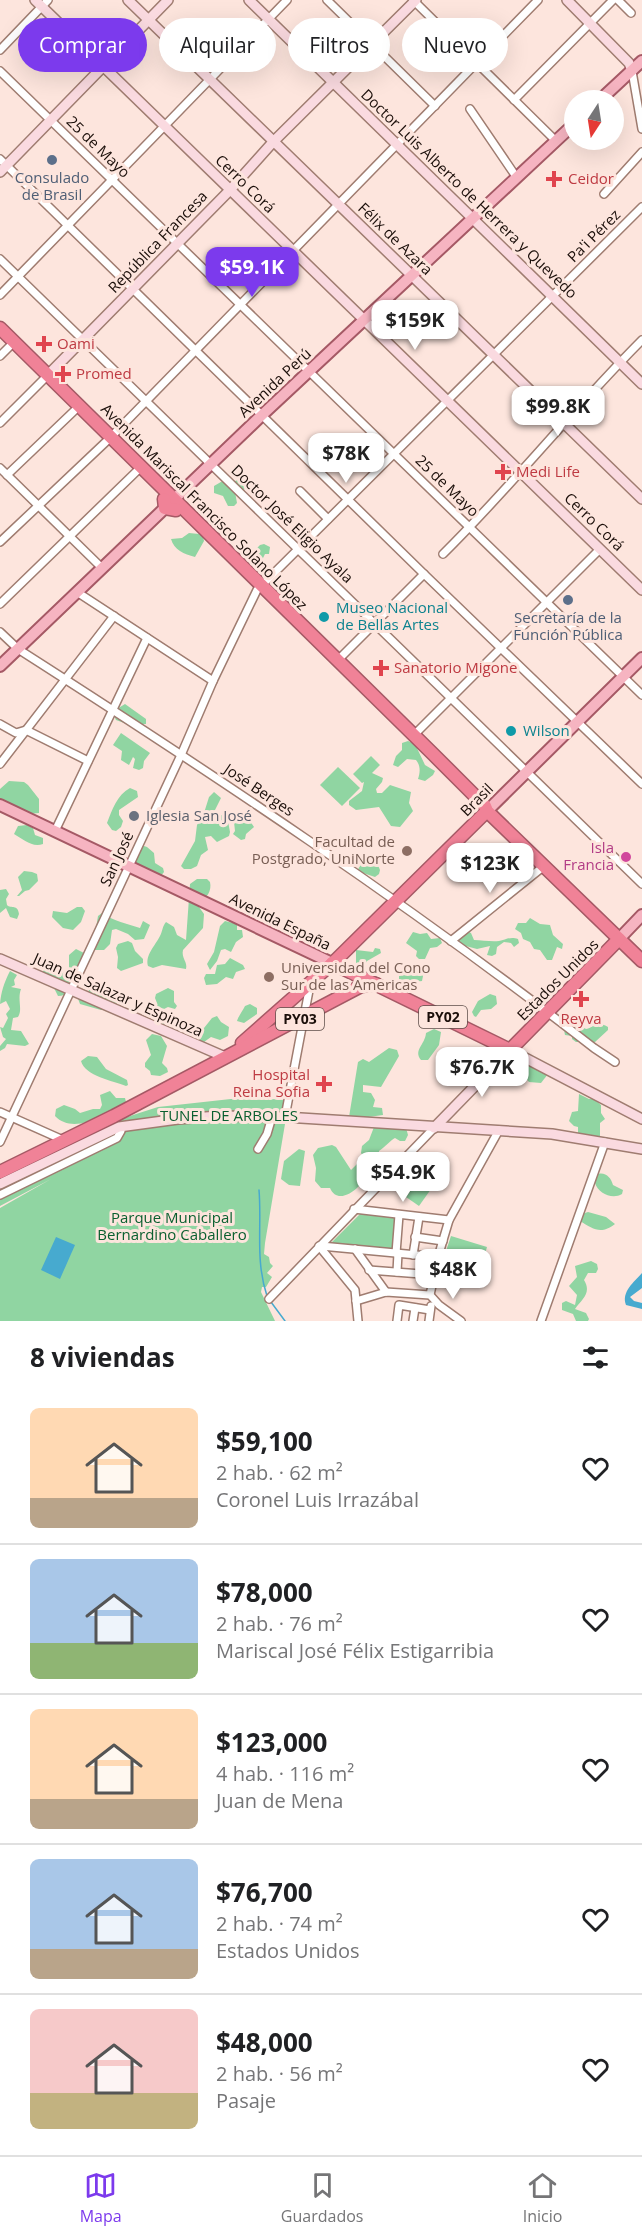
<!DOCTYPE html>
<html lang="es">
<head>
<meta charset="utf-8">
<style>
  :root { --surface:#fff; --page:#f2f2f2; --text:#202124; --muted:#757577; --line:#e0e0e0; --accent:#7c3aed }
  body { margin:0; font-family:"Open Sans",sans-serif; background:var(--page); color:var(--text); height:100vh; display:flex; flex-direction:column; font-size:22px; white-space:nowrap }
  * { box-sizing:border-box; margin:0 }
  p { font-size:20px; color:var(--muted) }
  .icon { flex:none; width:33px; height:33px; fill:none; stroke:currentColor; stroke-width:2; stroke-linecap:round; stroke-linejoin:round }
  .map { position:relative; height:1321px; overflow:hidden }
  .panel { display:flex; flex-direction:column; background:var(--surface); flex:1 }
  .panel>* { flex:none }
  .guide { position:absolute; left:18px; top:18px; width:606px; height:54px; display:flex; gap:12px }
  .needle { width:39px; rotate:192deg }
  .fabs { position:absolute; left:564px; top:90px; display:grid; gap:12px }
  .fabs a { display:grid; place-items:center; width:60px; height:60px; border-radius:50%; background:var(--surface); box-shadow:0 6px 24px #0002; font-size:30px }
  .price { position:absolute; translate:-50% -51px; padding:0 14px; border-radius:12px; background:#fff; color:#222; font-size:20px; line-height:39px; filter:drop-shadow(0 2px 3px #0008) }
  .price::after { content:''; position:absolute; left:50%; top:36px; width:18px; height:14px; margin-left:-9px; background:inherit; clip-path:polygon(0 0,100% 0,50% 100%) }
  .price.current { background:var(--accent); color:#fff }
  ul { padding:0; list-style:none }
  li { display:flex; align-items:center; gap:18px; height:150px; padding:0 30px }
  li+li { border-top:2px solid var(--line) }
  li span { display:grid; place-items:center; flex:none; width:168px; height:120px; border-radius:9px; color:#555 }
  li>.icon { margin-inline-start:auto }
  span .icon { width:72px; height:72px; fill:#fffc; stroke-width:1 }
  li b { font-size:26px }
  h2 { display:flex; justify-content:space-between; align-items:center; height:72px; padding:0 30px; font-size:26px }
  .tag { padding:0 21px; border-radius:27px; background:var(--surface); box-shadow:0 6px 24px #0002; font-size:21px; line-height:54px }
  .tag.current { background:var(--accent); color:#fff }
  .menu { display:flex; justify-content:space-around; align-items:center; height:84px; border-top:2px solid var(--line); background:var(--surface); font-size:16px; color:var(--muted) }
  .menu a { display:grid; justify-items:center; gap:3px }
  .menu .current { color:var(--accent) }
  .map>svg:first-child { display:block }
  .green { fill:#90d5a2 }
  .water { fill:#47aacf }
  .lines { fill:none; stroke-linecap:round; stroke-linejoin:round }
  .stream { stroke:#47aacf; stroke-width:1.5 }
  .street-casing { stroke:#9f7c70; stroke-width:10 }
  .secondary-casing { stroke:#9f7c70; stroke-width:12 }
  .primary-casing { stroke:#a55965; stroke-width:14 }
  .highway-casing { stroke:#a55965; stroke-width:15 }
  .street { stroke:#fff; stroke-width:7 }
  .secondary { stroke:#fadae0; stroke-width:9 }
  .primary { stroke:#f6b4c1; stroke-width:10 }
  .highway { stroke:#f08297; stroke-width:12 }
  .service-dot { fill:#5c6f8a; stroke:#fde5dd; stroke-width:2 }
  .health-dot { fill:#e0444e; stroke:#fde5dd; stroke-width:2 }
  .culture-dot { fill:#0f9aa8; stroke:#fde5dd; stroke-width:2 }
  .worship-dot { fill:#6b7280; stroke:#fde5dd; stroke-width:2 }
  .education-dot { fill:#8d6e63; stroke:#fde5dd; stroke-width:2 }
  .hotel-dot { fill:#d1479c; stroke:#fde5dd; stroke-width:2 }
  .labels { text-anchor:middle; stroke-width:6; stroke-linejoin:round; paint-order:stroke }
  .shield { fill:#fde5dd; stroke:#5e4e49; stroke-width:1.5 }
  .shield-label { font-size:14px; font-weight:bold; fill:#1a0e09 }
  .street-label { font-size:15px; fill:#1a0e09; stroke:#fde5dd }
  .service-label { font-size:15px; fill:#4e5e75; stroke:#fde5dd }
  .health-label { font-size:15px; fill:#be3a42; stroke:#fde5dd; text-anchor:start }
  .culture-label { font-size:15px; fill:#0d838f; stroke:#fde5dd; text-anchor:start }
  .worship-label { font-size:15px; fill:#5b616d; stroke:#fde5dd; text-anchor:start }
  .education-label { font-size:15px; fill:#785e54; stroke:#fde5dd; text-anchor:end }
  .hotel-label { font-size:15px; fill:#b23c85; stroke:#fde5dd; text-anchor:end }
  .park-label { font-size:15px; fill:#0a5f2f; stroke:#fde5dd }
</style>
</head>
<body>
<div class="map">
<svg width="642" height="1321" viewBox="0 0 642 1321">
  <rect width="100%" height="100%" fill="#fde5dd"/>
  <g class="green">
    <path d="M246 478 250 480 251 484 249 488 235 492 237 503 234 506H228L223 496 214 493V486L226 479 235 481Z"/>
    <path d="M189 533 199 534 203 536 204 541 195 557C184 554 174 550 171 539L182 538Z"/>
    <path d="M264 544 270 547 269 554H265L258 568H251L246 563 247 558 260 545Z"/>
    <path d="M125 704 146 719V724H127L116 720 112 712Z"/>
    <path d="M121 733 150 753 144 761 143 768 139 770 133 768 135 759 133 757 129 765 121 760 122 751 113 745Z"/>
    <path d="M408 741 415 744 425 765 435 771 433 775 425 781 418 779C420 773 421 766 416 760L407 759 398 767 393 765 396 756 402 750V743Z"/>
    <path d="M371 756 380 765 372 773 383 778 382 782 376 789 377 793H382L390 785 411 792 409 803 413 811 400 827 391 826 379 807 356 810 349 805V801L362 791 364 782 362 783 353 774Z"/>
    <path d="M338 767 360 788 342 806 320 785Z"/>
    <path d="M9 781 24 782 28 785 39 799V813L29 814 17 806 12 809 0 804V789Z"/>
    <path d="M130 788 137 791 138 797 119 810V815L123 821 121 827 116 831 112 830 107 823C112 810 117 795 130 788Z"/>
    <path d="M214 792 221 798 213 814 217 816 223 815 227 816 230 832 229 836 217 842 211 836 205 837 208 850 201 855 197 866 191 869H184L181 866 195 841 197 825 204 813 209 797Z"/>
    <path d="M244 818 250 821 254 827 246 834 245 839 241 840 233 834 235 831 234 822 237 819Z"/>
    <path d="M27 825 33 828 35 835 43 838V844C32 848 23 839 14 834L18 826Z"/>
    <path d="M141 845 147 847 154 853 155 863 163 868 164 872 160 877 137 866 135 862Z"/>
    <path d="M371 857 375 858 380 870 379 874 375 877 357 871 363 861Z"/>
    <path d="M24 871 32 872 37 874 38 881 29 890 25 891 19 896H17L22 890 18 877Z"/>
    <path d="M197 879H207L210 882C212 891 207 898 199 902V907L204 914 203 928 183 950C181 958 188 962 186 969L162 965 153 968 148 966C145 955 155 946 160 936 163 930 162 927 166 922L174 927 177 935 186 940 190 884Z"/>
    <path d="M6 889 9 894 6 899 7 905C11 909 18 904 19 914L17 919 10 917 6 908 0 913V890Z"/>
    <path d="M77 907H82L85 911 81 922 73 930 63 928 52 917 53 911 67 913Z"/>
    <path d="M102 913C114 921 127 924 140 928L143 921 150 925 144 939 135 940 128 934 116 929 112 930 110 944 104 950H95L93 946 98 916Z"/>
    <path d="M530 918 540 924 550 925 553 935 563 944 562 949 557 947 552 960H547L540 950 534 949 530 942 523 939 521 933 515 929 518 923H526Z"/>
    <path d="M225 921 237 924V930H242L243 937 236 942 231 952 225 949 221 950 217 961 210 970 207 964 214 952 220 926Z"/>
    <path d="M467 931 471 933 474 940C482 940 491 942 499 941 506 940 510 936 518 939L519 943 514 947 511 943 504 942 497 947 496 954 492 956 487 955 490 946 477 949 462 945 458 939Z"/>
    <path d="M413 932 420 934 427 933 431 939 440 938 442 943 437 947 430 948 425 959H419L416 956 417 951 406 943Z"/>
    <path d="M128 941 132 943 135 951 143 959V963L121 971 117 968 118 957 116 948 118 944Z"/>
    <path d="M375 948 380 949 381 953 367 961 364 966 356 963V950L373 952Z"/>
    <path d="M76 949 84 953C89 969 76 996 58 996L54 988 39 981 40 973 48 968 69 974V955Z"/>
    <path d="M230 958 243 965 245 969 236 972 233 979 226 977 217 984 206 985 204 978 206 974H215L217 965 225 964Z"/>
    <path d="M404 970 420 973 423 976 422 981 406 983 399 981V974Z"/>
    <path d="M10 971 17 975 14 980 15 985 11 987 21 989C17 1000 23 1009 18 1017L13 1018 11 1030 21 1031 29 1044 25 1046 7 1044 5 1048 0 1051V1046L6 1039 3 1037 0 1027 3 1028 8 1018 6 1014 10 1009 6 1001 0 1004C1 992 4 983 10 971Z"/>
    <path d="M91 987 114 999 119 1007 101 1010 80 1004 77 996 87 993Z"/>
    <path d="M168 988 174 991V1002L177 1006 175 1009 168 1007 164 1009 165 1022 163 1026 148 1016 150 1009 157 1003 155 998 156 994Z"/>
    <path d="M490 994 496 996 497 1004 491 1009 481 1010 476 1017 474 1016 472 1012 478 1001Z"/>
    <path d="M250 1004 257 1008V1014L244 1023 237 1021C238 1017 243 1010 245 1006Z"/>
    <path d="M217 1016 221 1022 229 1027 228 1036 220 1040 211 1037 204 1042 197 1040 192 1028 197 1026 204 1028 212 1018Z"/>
    <path d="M572 1021 586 1029C595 1027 596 1020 608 1027V1030L595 1042H576L572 1039V1036L565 1035C563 1028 567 1024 572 1021Z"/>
    <path d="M434 1029 441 1032 439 1045 428 1060H421C413 1050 425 1045 426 1033Z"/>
    <path d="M152 1034 161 1036 167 1046 162 1063 167 1068 168 1072 160 1076 151 1075 150 1071 145 1067V1063L151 1055 146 1040Z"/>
    <path d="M389 1048 397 1050 399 1056 381 1087 363 1085V1092L371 1093 375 1100 373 1107 382 1108 383 1115 361 1118 349 1117 358 1062 363 1059 369 1062Z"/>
    <path d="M88 1056 97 1057 106 1069 127 1080 128 1085 126 1086C113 1081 85 1076 81 1061Z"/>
    <path d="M516 1060C521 1060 541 1070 548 1074L541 1083 529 1082 519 1070Z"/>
    <path d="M110 1091 116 1098H125L126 1102 124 1106C105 1115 73 1135 55 1116L56 1109 64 1105 75 1109 80 1113 93 1109H100L102 1105 100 1095Z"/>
    <path d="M579 1094 589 1099H594L601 1105V1113L605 1119 600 1123V1137L578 1134V1127L574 1126 569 1121 572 1112 578 1111Z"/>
    <path d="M249 1097 284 1100 289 1121 285 1124 265 1243 264 1254 269 1257 270 1263 273 1266 267 1273 272 1277 266 1287H262L261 1292 275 1321H0V1208L51 1179 0 1206V1179L107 1125 133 1115 158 1107Z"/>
    <path d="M374 1127 406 1128 408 1135 405 1141H400L395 1138C392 1139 384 1148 379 1151L378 1162 375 1165 368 1163 361 1153 362 1146 369 1140Z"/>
    <path d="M332 1145 336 1147 351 1170 357 1164 367 1166 369 1170C366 1184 339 1209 330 1188H321L315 1181 316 1168 313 1155 318 1148Z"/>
    <path d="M299 1149 305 1151 300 1186 289 1185 281 1179 284 1161Z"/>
    <path d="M423 1172 436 1182 419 1206 406 1197Z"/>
    <path d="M598 1174C606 1172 611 1178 613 1185L623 1190 622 1194C612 1200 598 1193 595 1183Z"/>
    <path d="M588 1212 606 1217 615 1224C601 1235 593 1229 580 1221L582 1214Z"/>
    <path d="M360 1214 396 1218 393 1252 329 1245Z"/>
    <path d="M451 1236 487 1247 481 1268 444 1257Z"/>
    <path d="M591 1261 597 1264 598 1269 596 1273H588L584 1280C592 1293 582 1299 575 1309L586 1313 589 1319 588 1321H576L573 1314 562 1310V1303L566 1301 575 1305 577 1295 569 1286 577 1277 575 1266Z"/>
  </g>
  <g class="water">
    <path d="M56 1237 75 1245 60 1279 41 1270Z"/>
    <path d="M642 1273V1288L630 1297 634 1301 642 1303V1309L626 1305C621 1292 634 1282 642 1273Z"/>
  </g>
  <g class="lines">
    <g class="stream">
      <path d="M259 1190C262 1226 255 1260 267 1296"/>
      <path d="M271 1302 285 1321"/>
    </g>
    <defs>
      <g id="street">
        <path d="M327 0 435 106"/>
        <path d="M413 0 556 141"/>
        <path d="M618 0 631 13"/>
        <path d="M0 50 48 0"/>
        <path d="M0 71 642 695"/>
        <path d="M632 71 642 129"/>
        <path d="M514 100 613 0"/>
        <path d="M470 109 517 178"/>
        <path d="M0 159 424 574 642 784"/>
        <path d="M604 194 642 152"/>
        <path d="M0 259 642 884"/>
        <path d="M0 295 287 0"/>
        <path d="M0 356 9 347"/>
        <path d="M0 423 48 375"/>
        <path d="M0 468 102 568"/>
        <path d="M7 475 74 411"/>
        <path d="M300 491 328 519"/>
        <path d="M0 542 111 437 538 0"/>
        <path d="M443 554C512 486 573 409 642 340"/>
        <path d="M77 592 213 681"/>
        <path d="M0 604 141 467"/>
        <path d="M0 632 18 649C215 775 409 904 594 1048L615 1062"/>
        <path d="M338 660 424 574"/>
        <path d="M0 724 16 733 26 730 88 761"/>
        <path d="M414 735 600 549"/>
        <path d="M0 764 114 616"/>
        <path d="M55 831 147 638"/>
        <path d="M451 941 544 866"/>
        <path d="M0 1112 63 1140"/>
        <path d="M285 1117 310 985"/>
        <path d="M0 1142 181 755 213 681 257 590 642 207"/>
        <path d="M258 1149 267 1134 272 1117"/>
        <path d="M0 1195 117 1138 121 1131 119 1127"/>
        <path d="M354 1209 449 1220"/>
        <path d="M415 1237 443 1241"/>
        <path d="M319 1246 355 1290 358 1321"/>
        <path d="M321 1246 438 1257 482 1272"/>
        <path d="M355 1249 386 1292"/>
        <path d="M396 1253 399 1215"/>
        <path d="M413 1255 419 1217"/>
        <path d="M369 1270 434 1275"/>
        <path d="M397 1272 398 1253"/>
        <path d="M430 1295 438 1257 449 1220 499 1130"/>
        <path d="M269 1299 434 1128"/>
        <path d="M356 1301 386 1292 430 1295 439 1305 461 1321"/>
        <path d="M397 1321 399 1305 430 1310"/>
        <path d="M413 1321 415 1308"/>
        <path d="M429 1321 431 1306"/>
        <path d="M541 1321 605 1142"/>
      </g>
      <g id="secondary">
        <path d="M35 0 642 590"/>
        <path d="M128 0 642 499"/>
        <path d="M249 0 642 384"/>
        <path d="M567 0 629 63 632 71"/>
        <path d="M0 172 168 0"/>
        <path d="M48 375 230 190 273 142 416 0"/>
        <path d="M0 959 225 1057"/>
        <path d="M434 1128 510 1050 642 1119"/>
        <path d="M0 1184 119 1127 178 1119 219 1116 285 1117 552 1134 642 1149"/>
      </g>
      <g id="primary">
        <path d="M600 100 642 61"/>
        <path d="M0 666 261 416 574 124"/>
        <path d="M0 805 332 963"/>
        <path d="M487 811 642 658"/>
        <path d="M619 939 642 915"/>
      </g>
      <g id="highway">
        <path d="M0 328 433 754 485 806 487 811 642 961"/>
        <path d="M164 499 165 508 176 510"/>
        <path d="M332 963 510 1050 619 939"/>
        <path d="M242 1043 336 960 487 811"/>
        <path d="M0 1172 114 1116 361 986 376 984"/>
      </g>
    </defs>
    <use href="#street" class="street-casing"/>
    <use href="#secondary" class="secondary-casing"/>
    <use href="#primary" class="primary-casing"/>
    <use href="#highway" class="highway-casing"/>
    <use href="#street" class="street"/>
    <use href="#secondary" class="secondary"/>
    <use href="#primary" class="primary"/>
    <use href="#highway" class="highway"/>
  </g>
  <g class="service-dot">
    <circle cx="52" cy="160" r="6"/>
    <circle cx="568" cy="600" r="6"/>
  </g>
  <g class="health-dot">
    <path d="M551 170h6v6h6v6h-6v6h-6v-6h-6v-6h6z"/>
    <path d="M41 335h6v6h6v6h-6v6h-6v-6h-6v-6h6z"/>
    <path d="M60 365h6v6h6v6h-6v6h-6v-6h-6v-6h6z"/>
    <path d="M500 463h6v6h6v6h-6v6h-6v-6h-6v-6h6z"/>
    <path d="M378 659h6v6h6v6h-6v6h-6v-6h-6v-6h6z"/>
    <path d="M578 990h6v6h6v6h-6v6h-6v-6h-6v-6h6z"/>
    <path d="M321 1075h6v6h6v6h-6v6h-6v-6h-6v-6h6z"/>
  </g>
  <g class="culture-dot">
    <circle cx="324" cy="617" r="6"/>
    <circle cx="511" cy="731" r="6"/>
  </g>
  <circle class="worship-dot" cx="134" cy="816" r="6"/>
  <g class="education-dot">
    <circle cx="407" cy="851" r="6"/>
    <circle cx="269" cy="977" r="6"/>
  </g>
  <circle class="hotel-dot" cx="626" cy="857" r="6"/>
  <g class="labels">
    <g class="shield">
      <rect x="419" y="1006" width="48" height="22" rx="4.5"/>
      <rect x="276" y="1008" width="48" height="22" rx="4.5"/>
    </g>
    <g class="shield-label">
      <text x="443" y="1022">PY02</text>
      <text x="300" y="1024">PY03</text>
    </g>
    <g class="street-label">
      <text transform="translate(98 147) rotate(44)" y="5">25 de Mayo</text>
      <text transform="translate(245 184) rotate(44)" y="5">Cerro Corá</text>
      <text transform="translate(469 194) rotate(44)" y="5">Doctor Luis Alberto de Herrera y Quevedo</text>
      <text transform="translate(594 236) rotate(-45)" y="5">Pa'i Pérez</text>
      <text transform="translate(395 239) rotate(44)" y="5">Félix de Azara</text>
      <text transform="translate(158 242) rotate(-46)" y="5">República Francesa</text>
      <text transform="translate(275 383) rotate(-43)" y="5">Avenida Perú</text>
      <text transform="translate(447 486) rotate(44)" y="5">25 de Mayo</text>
      <text transform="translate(204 507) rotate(45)" y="5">Avenida Mariscal Francisco Solano López</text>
      <text transform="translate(594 522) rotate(44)" y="5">Cerro Corá</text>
      <text transform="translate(292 524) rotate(44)" y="5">Doctor José Eligio Ayala</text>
      <text transform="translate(259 790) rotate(34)" y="5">José Berges</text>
      <text transform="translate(477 800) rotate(-45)" y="5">Brasil</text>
      <text transform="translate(117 859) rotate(-65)" y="5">San José</text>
      <text transform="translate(280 922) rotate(26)" y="5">Avenida España</text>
      <text transform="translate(558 980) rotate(-45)" y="5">Estados Unidos</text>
      <text transform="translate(118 995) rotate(24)" y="5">Juan de Salazar y Espinoza</text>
    </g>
    <g class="service-label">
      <text x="52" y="183">Consulado<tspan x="52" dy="17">de Brasil</tspan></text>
      <text x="568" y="623">Secretaría de la<tspan x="568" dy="17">Función Pública</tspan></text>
    </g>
    <g class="health-label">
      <text x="568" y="184">Ceidor</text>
      <text x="57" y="349">Oami</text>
      <text x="76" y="379">Promed</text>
      <text x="516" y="477">Medi Life</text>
      <text x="394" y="673">Sanatorio Migone</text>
      <text x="581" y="1024" text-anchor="middle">Reyva</text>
      <text x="310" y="1080" text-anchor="end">Hospital<tspan x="310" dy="17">Reina Sofia</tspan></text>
    </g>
    <g class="culture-label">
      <text x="336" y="613">Museo Nacional<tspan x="336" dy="17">de Bellas Artes</tspan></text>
      <text x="523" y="736">Wilson</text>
    </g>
    <g class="worship-label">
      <text x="146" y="821">Iglesia San José</text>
    </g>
    <g class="education-label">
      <text x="395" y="847">Facultad de<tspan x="395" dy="17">Postgrado, UniNorte</tspan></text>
      <text x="281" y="973" text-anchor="start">Universidad del Cono<tspan x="281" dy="17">Sur de las Americas</tspan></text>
    </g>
    <g class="hotel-label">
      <text x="614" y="853">Isla<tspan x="614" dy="17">Francia</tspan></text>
    </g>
    <g class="park-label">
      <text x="229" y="1121">TUNEL DE ARBOLES</text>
      <text x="172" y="1223">Parque Municipal<tspan x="172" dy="17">Bernardino Caballero</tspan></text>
    </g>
  </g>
</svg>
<div class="fabs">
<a><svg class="needle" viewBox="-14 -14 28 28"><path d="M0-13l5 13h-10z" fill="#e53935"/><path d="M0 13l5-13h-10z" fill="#757577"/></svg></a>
</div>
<b class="price current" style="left:252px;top:298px">$59.1K</b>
<b class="price" style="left:415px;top:351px">$159K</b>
<b class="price" style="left:558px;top:437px">$99.8K</b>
<b class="price" style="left:346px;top:484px">$78K</b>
<b class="price" style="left:490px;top:894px">$123K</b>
<b class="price" style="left:482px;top:1098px">$76.7K</b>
<b class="price" style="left:403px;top:1203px">$54.9K</b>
<b class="price" style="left:453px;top:1300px">$48K</b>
<div class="guide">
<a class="tag current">Comprar</a>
<a class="tag">Alquilar</a>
<a class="tag">Filtros</a>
<a class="tag">Nuevo</a>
</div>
</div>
<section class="panel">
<h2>8 viviendas<svg class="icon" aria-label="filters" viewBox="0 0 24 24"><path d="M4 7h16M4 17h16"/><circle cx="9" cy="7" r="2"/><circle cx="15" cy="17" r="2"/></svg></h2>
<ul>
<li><span style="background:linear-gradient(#ffd9b3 75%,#b9a48a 0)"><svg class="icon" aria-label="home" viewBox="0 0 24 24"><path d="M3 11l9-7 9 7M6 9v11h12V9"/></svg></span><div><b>$59,100</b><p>2 hab. · 62 m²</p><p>Coronel Luis Irrazábal</p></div><svg class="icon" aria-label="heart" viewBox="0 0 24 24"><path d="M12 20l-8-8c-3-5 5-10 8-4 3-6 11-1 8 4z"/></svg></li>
<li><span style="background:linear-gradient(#a9c7e8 70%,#8fb573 0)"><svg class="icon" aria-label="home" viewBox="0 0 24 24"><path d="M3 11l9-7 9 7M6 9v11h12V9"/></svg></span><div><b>$78,000</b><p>2 hab. · 76 m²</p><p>Mariscal José Félix Estigarribia</p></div><svg class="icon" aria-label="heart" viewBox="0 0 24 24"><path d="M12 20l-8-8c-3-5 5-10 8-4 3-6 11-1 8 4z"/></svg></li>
<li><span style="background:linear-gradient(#ffd9b3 75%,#b9a48a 0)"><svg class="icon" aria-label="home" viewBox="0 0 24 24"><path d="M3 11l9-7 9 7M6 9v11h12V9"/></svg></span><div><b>$123,000</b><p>4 hab. · 116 m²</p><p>Juan de Mena</p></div><svg class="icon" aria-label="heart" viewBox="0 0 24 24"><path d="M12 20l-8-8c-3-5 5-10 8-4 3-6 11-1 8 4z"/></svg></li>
<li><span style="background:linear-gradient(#a9c7e8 75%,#b9a48a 0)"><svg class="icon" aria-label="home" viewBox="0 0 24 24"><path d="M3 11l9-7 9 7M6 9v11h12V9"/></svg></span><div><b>$76,700</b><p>2 hab. · 74 m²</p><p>Estados Unidos</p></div><svg class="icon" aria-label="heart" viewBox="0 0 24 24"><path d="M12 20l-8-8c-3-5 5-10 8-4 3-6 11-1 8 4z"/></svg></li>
<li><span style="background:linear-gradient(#f6c9c9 70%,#c2b280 0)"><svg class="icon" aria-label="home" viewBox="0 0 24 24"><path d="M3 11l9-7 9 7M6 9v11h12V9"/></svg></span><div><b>$48,000</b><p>2 hab. · 56 m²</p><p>Pasaje</p></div><svg class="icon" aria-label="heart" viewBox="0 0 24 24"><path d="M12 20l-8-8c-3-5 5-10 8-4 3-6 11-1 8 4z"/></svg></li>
</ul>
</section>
<nav class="menu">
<a class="current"><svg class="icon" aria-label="map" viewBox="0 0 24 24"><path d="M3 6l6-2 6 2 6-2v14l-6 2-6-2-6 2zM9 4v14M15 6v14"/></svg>Mapa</a>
<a><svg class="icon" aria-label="saved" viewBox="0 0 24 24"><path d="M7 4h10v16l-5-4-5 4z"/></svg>Guardados</a>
<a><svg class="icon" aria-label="home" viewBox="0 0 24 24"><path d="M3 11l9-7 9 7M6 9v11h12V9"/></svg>Inicio</a>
</nav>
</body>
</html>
